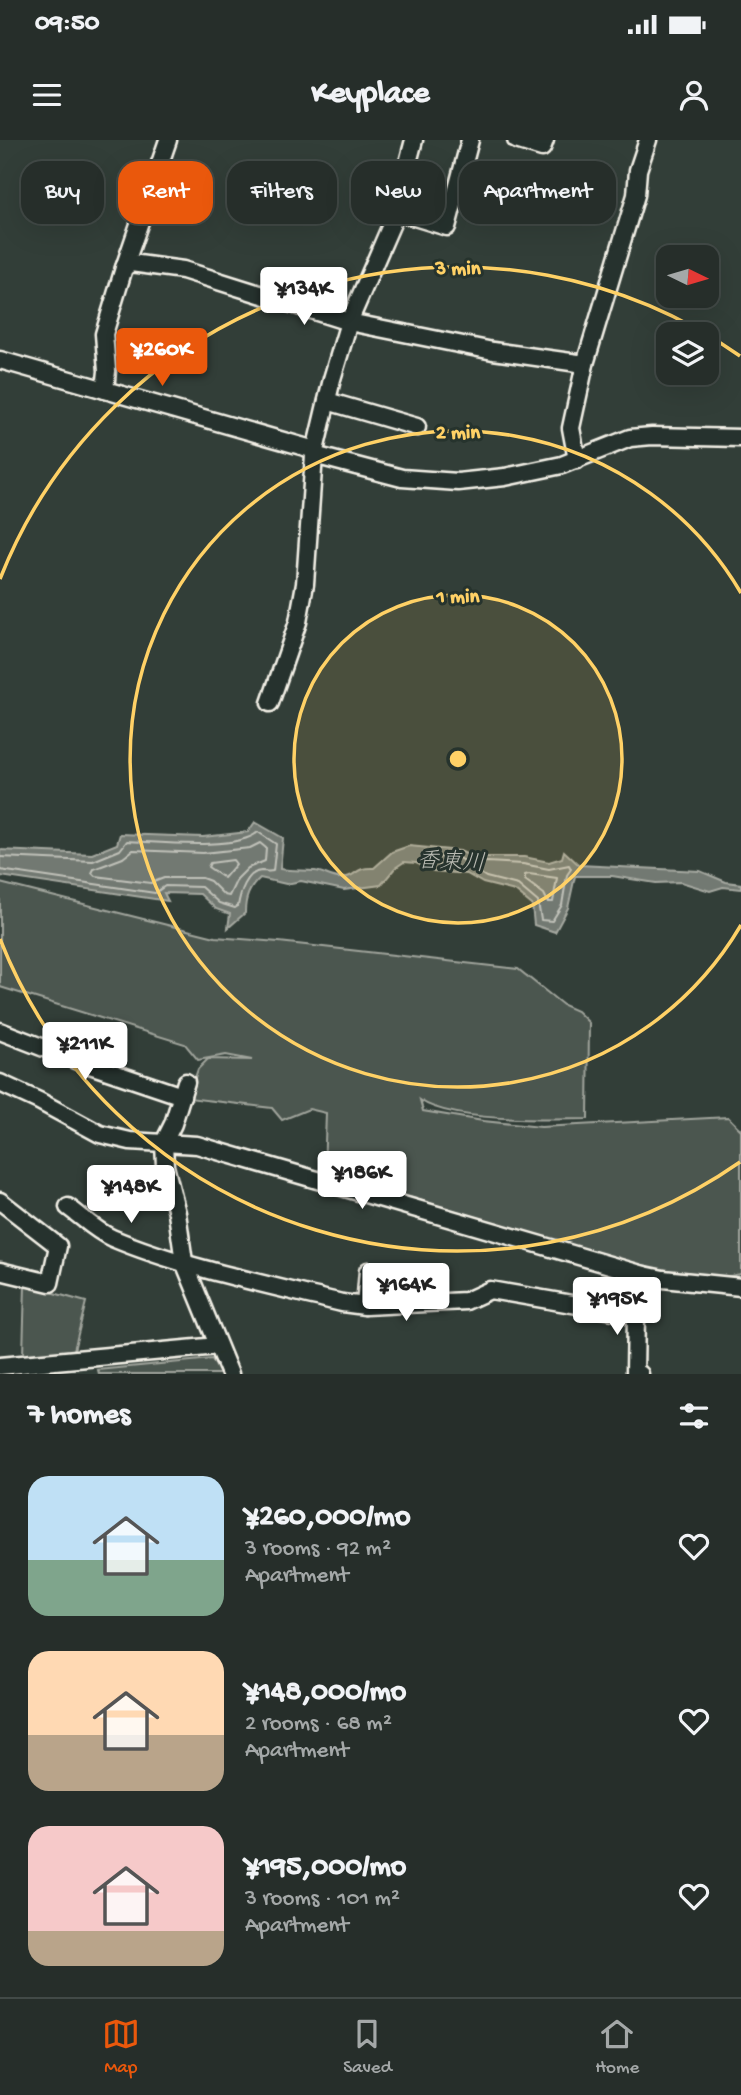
<!DOCTYPE html>
<html lang="en">
<head>
<meta charset="utf-8">
<style>
  :root { --surface:#262e2a; --page:#2e3632; --text:#f1f3f6; --muted:#a4a8a8; --line:#424a47; --accent:#ea580c }
  body { margin:0; font-family:"Gochi Hand","Klee One",sans-serif; background:var(--page); color:var(--text); height:100vh; display:flex; flex-direction:column; font-size:26px; white-space:nowrap }
  * { box-sizing:border-box; margin:0 }
  p { font-size:23px; color:var(--muted) }
  .icon { flex:none; width:38px; height:38px; fill:none; stroke:currentColor; stroke-width:2; stroke-linecap:round; stroke-linejoin:round }
  .map { position:relative; height:1234px; overflow:hidden }
  .panel { display:flex; flex-direction:column; background:var(--surface); flex:1 }
  .panel>* { flex:none }
  .top-card { position:absolute; left:21px; top:21px; width:700px; height:63px; display:flex; gap:14px }
  .needle { width:46px; rotate:95deg }
  .tools { position:absolute; left:656px; top:105px; display:grid; gap:14px }
  .tools a { display:grid; place-items:center; width:63px; height:63px; border-radius:14px; background:var(--surface); box-shadow:0 7px 28px #0002,0 0 0 2px var(--line); font-size:35px }
  .price { position:absolute; translate:-50% -60px; padding:0 16px; border-radius:7px; background:#fff; color:#222; font-size:23px; line-height:46px; filter:drop-shadow(0 2px 4px #0008) }
  .price::after { content:''; position:absolute; left:50%; top:42px; width:21px; height:16px; margin-left:-10px; background:inherit; clip-path:polygon(0 0,100% 0,50% 100%) }
  .price.current { background:var(--accent); color:#fff }
  ul { padding:0; list-style:none }
  li { display:flex; align-items:center; gap:21px; height:175px; padding:0 28px }
  li span { display:grid; place-items:center; flex:none; width:196px; height:140px; border-radius:21px; color:#555 }
  li>.icon { margin-inline-start:auto }
  span .icon { width:84px; height:84px; fill:#fffc; stroke-width:1 }
  li b { font-size:30px }
  h2 { display:flex; justify-content:space-between; align-items:center; height:84px; padding:0 28px; font-size:30px }
  .pill { padding:0 24px; border-radius:21px; background:var(--surface); box-shadow:0 7px 28px #0002,0 0 0 2px var(--line); font-size:24px; line-height:63px }
  .pill.current { background:var(--accent); color:#fff }
  .status { display:flex; justify-content:space-between; align-items:center; height:49px; padding:0 35px; background:var(--surface); direction:ltr }
  .status svg { height:19px; fill:currentColor }
  header { display:flex; justify-content:space-between; align-items:center; height:91px; padding:0 28px; background:var(--surface); font-size:32px; font-weight:700 }
  .tab-bar { display:flex; justify-content:space-around; align-items:center; height:98px; border-top:2px solid var(--line); background:var(--surface); font-size:19px; color:var(--muted) }
  .tab-bar a { display:grid; justify-items:center; gap:4px }
  .tab-bar .current { color:var(--accent) }
  .map>svg:first-child { display:block }
  .green { fill:#4c564f; stroke:#a0a49c; stroke-width:2 }
  .water { fill:#727972; stroke:#a6a9a1; stroke-width:2 }
  .lines { fill:none; stroke-linecap:round; stroke-linejoin:round }
  .shore { stroke:#c0c1b9; stroke-width:2 }
  .minor-casing { stroke:#f4f1e8; stroke-width:21 }
  .minor { stroke:#26332d; stroke-width:16 }
  .ring { fill:none; stroke:#ffd166; stroke-width:3.5 }
  .labels { text-anchor:middle; stroke-width:6; stroke-linejoin:round; paint-order:stroke }
  .water-label { font-size:23px; font-style:italic; fill:#babbb3; stroke:#26332d }
  .centre { fill:#ffd166; stroke:#26332d; stroke-width:3.5 }
  .ring-label { font-size:21px; text-anchor:middle; font-weight:bold; fill:#ffd166; stroke:#26332d; stroke-width:6; stroke-linejoin:round; paint-order:stroke }
</style>
</head>
<body>
<div class="status"><b>09:50</b><svg viewBox="0 0 49 12"><path d="M0 12V9h3v3zM5 12V6h3v6zM10 12V3h3v9zM15 12V0h3v12zM26 1h20v11H26zM47 4h2v5h-2z"/></svg></div>
<header><svg class="icon" aria-label="menu" viewBox="0 0 24 24"><path d="M4 6h16M4 12h16M4 18h16"/></svg>Keyplace<svg class="icon" aria-label="person" viewBox="0 0 24 24"><circle cx="12" cy="8" r="4"/><path d="M4 21q1-7 8-7t8 7"/></svg></header>
<div class="map">
<svg width="741" height="1234" viewBox="0 0 741 1234">
  <rect width="100%" height="100%" fill="#323e38"/>
  <filter id="ink" filterUnits="userSpaceOnUse"><feTurbulence type="fractalNoise" baseFrequency=".0143" numOctaves="2"/><feDisplacementMap in="SourceGraphic" scale="14" xChannelSelector="R" yChannelSelector="G"/><feConvolveMatrix kernelMatrix="1 2 1 2 8 2 1 2 1" color-interpolation-filters="sRGB"/></filter>
  <g filter="url(#ink)">
    <g class="green">
      <path d="M0 743 215 797 279 802 518 829 563 865 577 871 589 883 588 979C549 980 451 982 420 960L423 971 483 981 541 987 728 977 741 990V1134L720 1138 666 1133 324 1032 326 973 309 969 282 980 272 968 188 958 198 929 208 919 252 920 226 915 198 920 185 904 0 847Z"/>
      <path d="M25 1145 86 1162 73 1214 23 1215Z"/>
      <path d="M212 1219 220 1234H99L98 1230Z"/>
    </g>
    <path class="water" d="M255 682 283 698 280 729C292 731 303 730 315 731 325 732 331 739 342 738 357 737 354 727 374 728L392 712 409 706 460 711 472 717H524L549 722 562 718 564 711 579 725 700 731 726 742 741 744V749L723 747 710 751 681 742 656 743 612 736H575L568 768 555 792 534 785 532 765 515 751 483 743 467 734 433 731 416 723 404 722 395 728 381 745 344 750 301 741 286 744 260 738C249 748 245 758 245 773L228 788 230 774 216 769 200 754 164 753 168 761 0 736V710L92 714 117 704 120 694 203 697 248 692Z"/>
    <g class="lines">
      <g class="shore">
        <path d="M260 703 266 708 265 721 248 728 237 739 229 756 224 755 210 741 202 738H164L151 743 95 736 92 733 94 729 123 718 133 710 203 713 250 708Z"/>
        <path d="M0 717 93 721 120 710 127 701C157 702 237 711 258 692L276 704 273 731C269 732 265 731 261 731 246 732 240 754 238 766L235 768 219 763 201 747 165 746 155 753 0 730"/>
        <path d="M434 717 458 718 465 721 466 725C458 730 438 727 431 721Z"/>
        <path d="M233 720 236 724 224 738 208 727 210 723Z"/>
        <path d="M487 722 523 724 549 729 569 725 571 729 567 735 562 765 552 781 541 780 538 762 518 745 486 737 472 728 474 724Z"/>
        <path d="M529 734 557 738 553 762H548L544 754 525 740V735Z"/>
      </g>
      <defs>
        <g id="minor">
          <path d="M516 0 542 8 545 0"/>
          <path d="M458 48 502 60"/>
          <path d="M395 71 447 87 470 0"/>
          <path d="M124 128 168 0"/>
          <path d="M0 220 315 310"/>
          <path d="M105 250 107 231 104 194 124 128 131 123 183 130 349 182 493 211 585 224"/>
          <path d="M327 261 417 287"/>
          <path d="M314 315 402 338 458 342 505 337 562 325 630 298 652 296 741 298"/>
          <path d="M577 320 571 288 585 224 636 55 638 30 648 0"/>
          <path d="M270 563 298 482 305 444 314 315 332 239 349 182 392 83 414 0"/>
          <path d="M0 891 75 920 182 956"/>
          <path d="M186 942 173 984 164 1002 165 1026 177 1073 184 1122 230 1234"/>
          <path d="M0 943 39 961 100 994 130 1001 197 1005 644 1135 663 1139 741 1147"/>
          <path d="M0 1061 58 1106 50 1143 0 1131"/>
          <path d="M68 1067C82 1077 96 1091 112 1098 181 1127 269 1145 342 1163L365 1166 466 1161 490 1150 636 1175"/>
          <path d="M365 1166 368 1131"/>
          <path d="M0 1226 218 1206"/>
          <path d="M640 1234 635 1233 636 1175 644 1135"/>
        </g>
      </defs>
      <use href="#minor" class="minor-casing"/>
      <use href="#minor" class="minor"/>
    </g>
  </g>
  <circle cx="458" cy="619" r="164" fill="#ffd166" fill-opacity=".12"/>
  <g class="ring">
    <circle cx="458" cy="619" r="164"/>
    <path d="M741 785A328 328 0 1 1 741 453"/>
    <path d="M740 1022A492 492 0 0 1 0 799M0 439A492 492 0 0 1 740 216"/>
  </g>
  <g class="labels">
    <g class="water-label">
      <text transform="translate(451 720) rotate(3)" y="8">香東川</text>
    </g>
  </g>
  <circle cx="458" cy="619" r="10" class="centre"/>
  <g class="ring-label">
    <text x="458" y="134">3 min</text>
    <text x="458" y="298">2 min</text>
    <text x="458" y="462">1 min</text>
  </g>
</svg>
<div class="tools">
<a><svg class="needle" viewBox="-14 -14 28 28"><path d="M0-13l5 13h-10z" fill="#e53935"/><path d="M0 13l5-13h-10z" fill="#a4a8a8"/></svg></a>
<a><svg class="icon" aria-label="layers" viewBox="0 0 24 24"><path d="M12 4l9 5-9 5-9-5zM3 14l9 5 9-5"/></svg></a>
</div>
<b class="price" style="left:304px;top:187px">¥134K</b>
<b class="price current" style="left:162px;top:248px">¥260K</b>
<b class="price" style="left:85px;top:942px">¥211K</b>
<b class="price" style="left:362px;top:1071px">¥186K</b>
<b class="price" style="left:131px;top:1085px">¥148K</b>
<b class="price" style="left:406px;top:1183px">¥164K</b>
<b class="price" style="left:617px;top:1197px">¥195K</b>
<div class="top-card">
<a class="pill">Buy</a>
<a class="pill current">Rent</a>
<a class="pill">Filters</a>
<a class="pill">New</a>
<a class="pill">Apartment</a>
</div>
</div>
<section class="panel">
<h2>7 homes<svg class="icon" aria-label="filters" viewBox="0 0 24 24"><path d="M4 7h16M4 17h16"/><circle cx="9" cy="7" r="2"/><circle cx="15" cy="17" r="2"/></svg></h2>
<ul>
<li><span style="background:linear-gradient(#bfe0f5 60%,#7fa58c 0)"><svg class="icon" aria-label="home" viewBox="0 0 24 24"><path d="M3 11l9-7 9 7M6 9v11h12V9"/></svg></span><div><b>¥260,000/mo</b><p>3 rooms · 92 m²</p><p>Apartment</p></div><svg class="icon" aria-label="heart" viewBox="0 0 24 24"><path d="M12 20l-8-8c-3-5 5-10 8-4 3-6 11-1 8 4z"/></svg></li>
<li><span style="background:linear-gradient(#ffd9b3 60%,#b9a48a 0)"><svg class="icon" aria-label="home" viewBox="0 0 24 24"><path d="M3 11l9-7 9 7M6 9v11h12V9"/></svg></span><div><b>¥148,000/mo</b><p>2 rooms · 68 m²</p><p>Apartment</p></div><svg class="icon" aria-label="heart" viewBox="0 0 24 24"><path d="M12 20l-8-8c-3-5 5-10 8-4 3-6 11-1 8 4z"/></svg></li>
<li><span style="background:linear-gradient(#f6c9c9 75%,#b9a48a 0)"><svg class="icon" aria-label="home" viewBox="0 0 24 24"><path d="M3 11l9-7 9 7M6 9v11h12V9"/></svg></span><div><b>¥195,000/mo</b><p>3 rooms · 101 m²</p><p>Apartment</p></div><svg class="icon" aria-label="heart" viewBox="0 0 24 24"><path d="M12 20l-8-8c-3-5 5-10 8-4 3-6 11-1 8 4z"/></svg></li>
</ul>
</section>
<nav class="tab-bar">
<a class="current"><svg class="icon" aria-label="map" viewBox="0 0 24 24"><path d="M3 6l6-2 6 2 6-2v14l-6 2-6-2-6 2zM9 4v14M15 6v14"/></svg>Map</a>
<a><svg class="icon" aria-label="saved" viewBox="0 0 24 24"><path d="M7 4h10v16l-5-4-5 4z"/></svg>Saved</a>
<a><svg class="icon" aria-label="home" viewBox="0 0 24 24"><path d="M3 11l9-7 9 7M6 9v11h12V9"/></svg>Home</a>
</nav>
</body>
</html>
